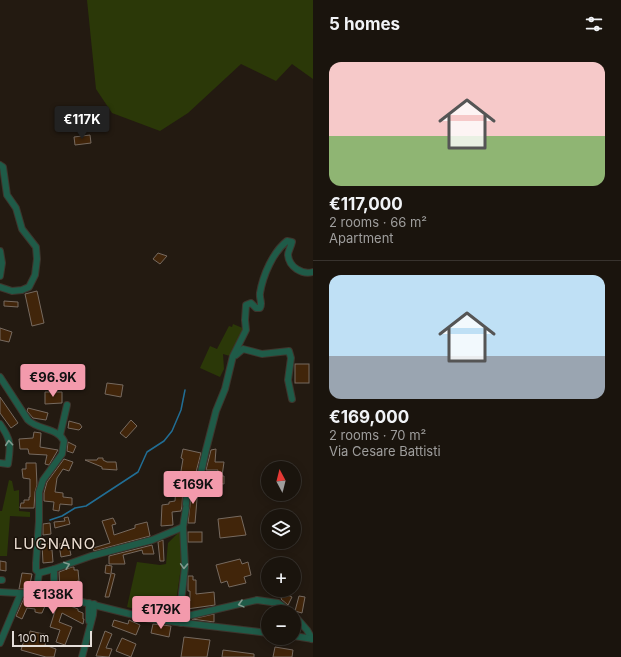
<!DOCTYPE html>
<html lang="en">
<head>
<meta charset="utf-8">
<style>
  :root { --surface:#1a140d; --page:#27211b; --text:#f1f3f6; --muted:#9f9e9d; --line:#38332e; --accent:#f39aac }
  body { margin:0; font-family:Inter,sans-serif; background:var(--page); color:var(--text); height:100vh; display:flex; flex-direction:column; font-size:15px; white-space:nowrap }
  * { box-sizing:border-box; margin:0 }
  p { font-size:13px; color:var(--muted) }
  .icon { flex:none; width:22px; height:22px; fill:none; stroke:currentColor; stroke-width:2; stroke-linecap:round; stroke-linejoin:round }
  .map { position:relative; flex:1; overflow:hidden }
  .sheet { display:flex; flex-direction:column; background:var(--surface); width:308px }
  .sheet>* { flex:none }
  .needle { width:26px; rotate:353deg }
  .buttons { position:absolute; left:261px; top:461px; display:grid; gap:8px }
  .buttons a { display:grid; place-items:center; width:40px; height:40px; border-radius:50%; background:var(--surface); box-shadow:0 2px 10px #0003,0 0 0 1px var(--line); font-size:20px }
  .scale { position:absolute; left:12px; bottom:10px; width:80px; box-sizing:border-box; padding-left:4px; border:2px solid #e5ded9; border-top:0; font-size:11px; line-height:14px; white-space:nowrap; color:#e5ded9; -webkit-text-stroke:3px #1a1109; paint-order:stroke }
  .price { position:absolute; translate:-50% -34px; padding:0 9px; border-radius:4px; background:var(--accent); color:#111; font-size:13px; line-height:26px; filter:drop-shadow(0 1px 2px #0008) }
  .price::after { content:''; position:absolute; left:50%; top:24px; width:12px; height:9px; margin-left:-6px; background:inherit; clip-path:polygon(0 0,100% 0,50% 100%) }
  .price.on { background:#222; color:#fff }
  ul { padding:0; list-style:none }
  li { display:grid; align-content:center; gap:8px; height:212px; padding:0 16px }
  li+li { border-top:1px solid var(--line) }
  li span { display:grid; place-items:center; height:124px; border-radius:12px; color:#555 }
  li>.icon { margin-inline-start:auto }
  span .icon { width:72px; height:72px; fill:#fffc; stroke-width:1 }
  li b { font-size:17px }
  h2 { display:flex; justify-content:space-between; align-items:center; height:48px; padding:0 16px; font-size:17px }
  main { display:flex; flex:1; min-height:0 }
  .map>svg:first-child { display:block }
  .green { fill:#2b3808 }
  .lines { fill:none; stroke-linecap:round; stroke-linejoin:round }
  .stream { stroke:#216e95; stroke-width:1.5 }
  .building { fill:#41250a; stroke:#766a60 }
  .minor-casing { stroke:#3e352d; stroke-width:8 }
  .minor { stroke:#1f5b48; stroke-width:6 }
  .oneway { stroke:#829c90 }
  .labels { text-anchor:middle; stroke-width:3; stroke-linejoin:round; paint-order:stroke }
  .quarter-label { font-size:15px; letter-spacing:1px; fill:#ebded2; stroke:#1a1109 }
</style>
</head>
<body>
<main>
<div class="map">
<svg width="313" height="657" viewBox="0 0 313 657">
  <rect width="100%" height="100%" fill="#231a11"/>
  <g class="green">
    <path d="M87 0H313V79L292 64 276 81 241 64 188 113 160 131 112 113 96 89Z"/>
    <path d="M233 324 245 329 230 356 223 354 224 369 220 377 200 368 210 346 217 349 229 326 232 327Z"/>
    <path d="M9 480 12 481 14 491 19 490V511L30 512V517L10 516 7 556H0V511H2Z"/>
    <path d="M179 532H181V567L176 602 177 617 150 613 127 607 137 562 160 565 166 564 168 543Z"/>
  </g>
  <g class="lines">
    <path class="stream" d="M50 520 62 516 75 508 86 506 138 472 147 452 164 441 172 431 181 410 185 390"/>
  </g>
  <g class="building">
    <path d="M90 135 91 143 75 145 74 137Z"/>
    <path d="M158 253 167 256 160 264 153 259Z"/>
    <path d="M37 291 44 323 32 326 25 294Z"/>
    <path d="M4 301 18 302V307L4 306Z"/>
    <path d="M0 328 12 332 9 342 0 340Z"/>
    <rect x="295" y="364" width="14" height="19"/>
    <path d="M107 383 123 385 121 397 105 394Z"/>
    <path d="M45 392H62V403L45 404Z"/>
    <path d="M0 397 18 423 11 428 0 413Z"/>
    <path d="M28 408 48 413 46 420 33 418 27 411Z"/>
    <path d="M131 420 137 426 126 438 120 433Z"/>
    <path d="M69 421 80 424 82 427 79 430 68 428Z"/>
    <path d="M34 432 41 433 40 447 58 450 49 465 45 464 47 455 29 454 28 449H20L19 439 33 438Z"/>
    <path d="M68 442 76 446 73 453 67 451Z"/>
    <path d="M183 449 201 453 195 476 180 477 183 459 181 458Z"/>
    <path d="M216 449 215 462H224L222 476H224V484L216 483 218 470H206L211 450Z"/>
    <path d="M98 458H103V460L107 462H116L117 470 102 469V467L85 460H97Z"/>
    <path d="M64 459 73 462 69 471 63 469 57 478 55 492 63 493V497L72 498V505L60 504 59 511 53 510 54 502 44 501V493L47 482Z"/>
    <path d="M26 463H36L37 485 35 492 34 508H20L21 503H24V500H29V497H30V479L23 478 22 469H26Z"/>
    <path d="M167 481 179 482V486H183L182 506 181 511 172 512 173 525 161 526 162 505 169 504V502L175 501 176 486H166Z"/>
    <path d="M192 487H198L195 523H188Z"/>
    <path d="M241 516 246 535 220 538 218 519Z"/>
    <path d="M68 517 70 524 55 528 54 522 65 521 64 518Z"/>
    <path d="M113 518 116 524 112 525 114 535 135 528V525L147 522 150 536 94 551 93 548 110 543 102 521Z"/>
    <path d="M50 523 51 534 43 535V524Z"/>
    <rect x="188" y="532" width="14" height="10"/>
    <path d="M163 540 164 561H160L158 542Z"/>
    <path d="M68 542 71 555 61 557 59 544Z"/>
    <path d="M49 543 50 550H52L53 562 43 563 42 544Z"/>
    <path d="M152 545 154 554H143L142 550 123 555 125 564H109V556Z"/>
    <path d="M240 559 242 564 248 562 251 575 244 577 246 583 229 587 227 581 221 583 216 565Z"/>
    <path d="M0 561 6 562V571L0 570Z"/>
    <path d="M106 565 112 566 111 573 115 574 109 597H105L111 574 105 573Z"/>
    <path d="M72 567H74V570H78L79 581H77L75 595 60 592 59 572Z"/>
    <path d="M22 573 32 574 29 589H19Z"/>
    <path d="M188 576H193V580H196V594L214 592 215 605 187 609 186 601H190V591H188Z"/>
    <path d="M284 593 292 597 288 605 281 599Z"/>
    <path d="M299 596 305 597 302 613 295 611Z"/>
    <path d="M24 598 53 599 78 609V611L83 613V619H84L83 624 62 613 59 622 72 627 65 645 56 642 60 630 50 627 55 611 54 608 45 606 42 613H39L35 612V609L27 608 22 619 16 616Z"/>
    <path d="M214 614V622L192 619Z"/>
    <path d="M114 620 128 624 129 620 140 625 136 635 112 626Z"/>
    <path d="M153 624 171 626 169 637 151 633Z"/>
    <path d="M30 631 48 635 45 645 56 649 54 657H46L21 650 24 640 28 641Z"/>
    <path d="M105 631 112 634 106 648 112 649 109 657 96 656Z"/>
    <path d="M184 637 210 640 207 657H181Z"/>
    <path d="M122 638 136 644 131 657 116 651Z"/>
    <path d="M275 647 293 650 292 657H273Z"/>
    <path d="M223 650 254 654V657H222Z"/>
  </g>
  <g class="lines">
    <defs>
      <g id="minor">
        <path d="M0 165 3 167 7 195 16 208 22 229 36 247 37 259 35 275 29 287 22 290 12 291 0 287"/>
        <path d="M0 251 2 263 0 276"/>
        <path d="M236 355 243 349 262 354 289 351 291 358 288 380 292 399"/>
        <path d="M0 377 28 420C38 430 58 428 64 441L62 454 43 480 39 492V521L36 563V570L39 573 36 594"/>
        <path d="M0 424C11 440 11 444 8 464L0 463"/>
        <path d="M60 435 67 405"/>
        <path d="M186 504 188 481H199L206 450 216 411 225 389 233 356 246 330 245 320 246 305 251 303 256 308H260C263 303 259 299 260 293 263 275 273 252 287 241L292 242C291 247 288 251 288 255 289 267 302 275 313 272"/>
        <path d="M39 573 54 569"/>
        <path d="M0 580H2"/>
        <path d="M0 592 54 595 150 619 268 633"/>
        <path d="M54 595V569L91 556 152 540 183 527"/>
        <path d="M294 615 307 630 312 639"/>
        <path d="M183 617 257 600 278 603 290 612"/>
        <path d="M89 621V603"/>
        <path d="M181 623 183 617 181 602 185 567 183 527 186 508"/>
        <path d="M294 636 313 639"/>
        <path d="M0 643 21 593"/>
        <path d="M82 657 93 615 94 604"/>
      </g>
    </defs>
    <use href="#minor" class="minor-casing"/>
    <use href="#minor" class="minor"/>
  </g>
  <defs><path id="oneway-chevron" d="M-2-3.5L2.5 0L-2 3.5" fill="none" stroke-width="1.6" stroke-linecap="round" stroke-linejoin="round"/></defs>
  <g class="oneway">
    <use href="#oneway-chevron" transform="translate(9 443) rotate(-95)"/>
    <use href="#oneway-chevron" transform="translate(67 565) rotate(-20)"/>
    <use href="#oneway-chevron" transform="translate(184 566) rotate(92)"/>
    <use href="#oneway-chevron" transform="translate(241 604) rotate(165)"/>
  </g>
  <g class="labels">
    <g class="quarter-label">
      <text x="55" y="549">LUGNANO</text>
    </g>
  </g>
</svg>
<div class="buttons">
<a><svg class="needle" viewBox="-14 -14 28 28"><path d="M0-13l5 13h-10z" fill="#e53935"/><path d="M0 13l5-13h-10z" fill="#9f9e9d"/></svg></a>
<a><svg class="icon" aria-label="layers" viewBox="0 0 24 24"><path d="M12 4l9 5-9 5-9-5zM3 14l9 5 9-5"/></svg></a>
<a>+</a>
<a>−</a>
</div>
<div class="scale">100 m</div>
<b class="price on" style="left:82px;top:140px">€117K</b>
<b class="price" style="left:53px;top:398px">€96.9K</b>
<b class="price" style="left:193px;top:505px">€169K</b>
<b class="price" style="left:53px;top:615px">€138K</b>
<b class="price" style="left:161px;top:630px">€179K</b>
</div>
<section class="sheet">
<h2>5 homes<svg class="icon" aria-label="filters" viewBox="0 0 24 24"><path d="M4 7h16M4 17h16"/><circle cx="9" cy="7" r="2"/><circle cx="15" cy="17" r="2"/></svg></h2>
<ul>
<li><span style="background:linear-gradient(#f6c9c9 60%,#8fb573 0)"><svg class="icon" aria-label="home" viewBox="0 0 24 24"><path d="M3 11l9-7 9 7M6 9v11h12V9"/></svg></span><div><b>€117,000</b><p>2 rooms · 66 m²</p><p>Apartment</p></div></li>
<li><span style="background:linear-gradient(#bfe0f5 65%,#9aa5b1 0)"><svg class="icon" aria-label="home" viewBox="0 0 24 24"><path d="M3 11l9-7 9 7M6 9v11h12V9"/></svg></span><div><b>€169,000</b><p>2 rooms · 70 m²</p><p>Via Cesare Battisti</p></div></li>
</ul>
</section>
</main>
</body>
</html>
